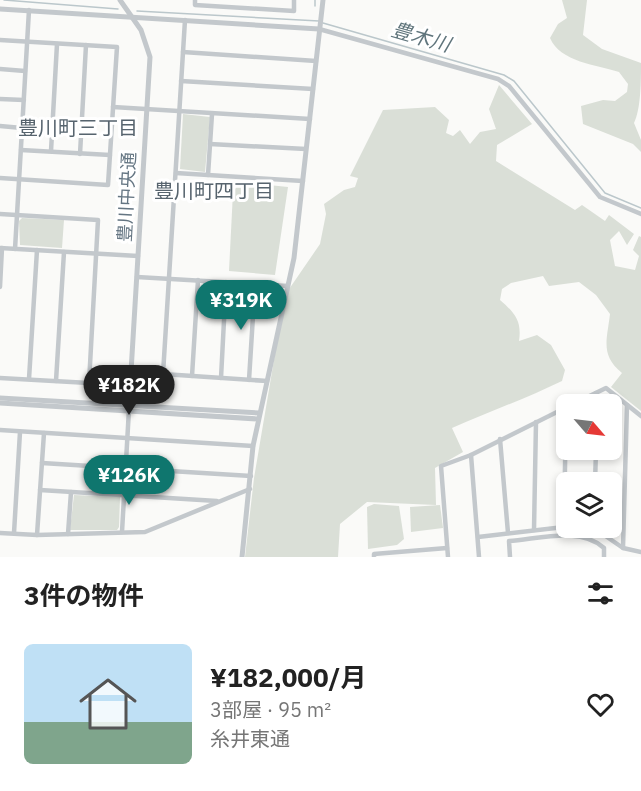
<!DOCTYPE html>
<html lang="ja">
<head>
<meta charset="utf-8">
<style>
  :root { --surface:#fff; --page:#f2f2f2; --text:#222; --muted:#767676; --line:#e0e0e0; --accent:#0f766e }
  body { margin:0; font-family:"IBM Plex Sans","Noto Sans JP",sans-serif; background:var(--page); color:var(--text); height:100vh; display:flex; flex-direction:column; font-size:22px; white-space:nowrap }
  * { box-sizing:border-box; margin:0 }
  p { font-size:20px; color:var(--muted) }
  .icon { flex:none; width:33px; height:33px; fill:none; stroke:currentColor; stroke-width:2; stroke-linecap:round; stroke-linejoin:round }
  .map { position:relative; height:557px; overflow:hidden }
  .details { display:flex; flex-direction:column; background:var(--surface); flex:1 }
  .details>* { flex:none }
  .needle { width:39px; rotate:118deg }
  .buttons { position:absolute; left:556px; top:394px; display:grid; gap:12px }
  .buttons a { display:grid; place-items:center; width:66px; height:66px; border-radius:9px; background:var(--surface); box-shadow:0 3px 9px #0003; font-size:30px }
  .price { position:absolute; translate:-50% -51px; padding:0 14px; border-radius:21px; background:var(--accent); color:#fff; font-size:20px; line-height:39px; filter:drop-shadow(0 2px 3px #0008) }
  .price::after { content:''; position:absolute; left:50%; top:36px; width:18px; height:14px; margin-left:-9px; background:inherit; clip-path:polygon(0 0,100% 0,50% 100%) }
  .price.selected { background:#222; color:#fff }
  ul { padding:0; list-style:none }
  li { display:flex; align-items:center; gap:18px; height:150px; padding:0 24px }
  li+li { border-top:2px solid var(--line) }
  li span { display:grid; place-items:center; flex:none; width:168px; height:120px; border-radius:9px; color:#555 }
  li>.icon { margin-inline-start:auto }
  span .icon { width:72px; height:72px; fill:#fffc; stroke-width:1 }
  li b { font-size:26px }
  h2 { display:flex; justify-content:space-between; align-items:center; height:72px; padding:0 24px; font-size:26px }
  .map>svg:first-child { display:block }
  .green { fill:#dadfd7 }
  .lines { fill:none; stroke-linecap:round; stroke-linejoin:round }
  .stream { stroke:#bbc7cb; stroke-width:1.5 }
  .minor { stroke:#c3c8cc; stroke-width:4.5 }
  .tertiary { stroke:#c3c8cc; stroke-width:5 }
  .labels { text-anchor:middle; stroke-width:6; stroke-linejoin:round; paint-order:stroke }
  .street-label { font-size:18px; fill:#657683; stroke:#fff }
  .water-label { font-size:20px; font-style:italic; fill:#60757c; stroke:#fff }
  .neighbourhood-label { font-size:20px; fill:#57646e; stroke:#fff }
</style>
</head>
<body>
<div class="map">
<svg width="641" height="557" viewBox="0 0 641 557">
  <rect width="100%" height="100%" fill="#fafaf8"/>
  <g class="green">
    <path d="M562 0H587L583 35 602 49 641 63C641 81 641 109 634 123L641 140V152L633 144 583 124 581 106 603 100 615 101 627 92 628 84 619 72C597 65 560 62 550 38L558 24 567 18Z"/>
    <path d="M499 85 532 124 497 145 496 161 575 210 582 205 605 221 609 215 634 234 627 245 619 231 610 240 615 266 635 270 639 256 633 250 639 236 641 237V411L611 387 622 373C600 355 607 340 610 314L596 295 579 282 549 286 543 276 511 283 502 289 500 300C515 313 522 321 519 341L537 335 551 345 565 370 562 381C525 399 488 412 452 428L463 452 435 468 436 505 367 502 340 524 338 557H245L254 478 285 295 320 244 326 214 324 204 344 190 355 187 358 178 350 176 383 110 435 107 449 120 446 133 453 136 460 130 470 144 480 132 496 129 489 109Z"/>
    <path d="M183 114 210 117 205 172 180 169Z"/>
    <path d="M240 182 288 187 275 275 229 271 233 192Z"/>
    <path d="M22 218 64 220 62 248 20 245 19 221Z"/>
    <path d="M74 495 120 497 119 527 117 530H70Z"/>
    <path d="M374 504 399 506 404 539 397 545 368 549 367 507Z"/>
    <path d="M440 505 443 528 411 532 410 507Z"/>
  </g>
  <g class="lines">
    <g class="stream">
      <path d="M4 0 118 9"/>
      <path d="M315 6V0"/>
      <path d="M137 11 319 21"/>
      <path d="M323 23 504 75 514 81 605 193 641 208"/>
    </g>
    <g class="minor">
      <path d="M195 0V5L294 11V0"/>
      <path d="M185 20 163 374 267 381"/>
      <path d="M319 29 498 79 509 86 600 197 641 214"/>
      <path d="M0 40 117 47 108 185 0 178"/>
      <path d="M183 52 316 61"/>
      <path d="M0 69 25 71"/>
      <path d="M181 81 313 89"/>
      <path d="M0 99 24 100"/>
      <path d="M113 107 310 119"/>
      <path d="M0 126 22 128"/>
      <path d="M210 144 306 149"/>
      <path d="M21 150 110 155"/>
      <path d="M51 151 57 44"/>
      <path d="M80 154 86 45"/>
      <path d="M176 173 303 181"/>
      <path d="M208 175 212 114"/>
      <path d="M0 214 98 220 89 383 0 378"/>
      <path d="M0 248 138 256"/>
      <path d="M15 249 29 10"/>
      <path d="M137 277 288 286"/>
      <path d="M0 287 2 248"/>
      <path d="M192 376 198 280"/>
      <path d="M221 378 226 282"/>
      <path d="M29 379 37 250"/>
      <path d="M249 380 255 284"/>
      <path d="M56 381 64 252"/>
      <path d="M571 405 606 388 641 416"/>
      <path d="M596 405V393"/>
      <path d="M0 430 253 446"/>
      <path d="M500 439 508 533"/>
      <path d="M471 455 479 557"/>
      <path d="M42 463 251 476"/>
      <path d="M595 483 596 450"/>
      <path d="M40 490 217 501"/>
      <path d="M564 527 566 407"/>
      <path d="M594 528 623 548 641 552"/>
      <path d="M534 530 536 422"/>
      <path d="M122 532 129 409"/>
      <path d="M0 533 37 535 145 532 250 489"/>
      <path d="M14 533 20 432"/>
      <path d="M68 534 71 492"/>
      <path d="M37 535 44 433"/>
      <path d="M478 537 564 527"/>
      <path d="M623 548 627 405"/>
      <path d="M374 557V554L447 548"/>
      <path d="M448 557 441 466 471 455 567 407"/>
      <path d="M510 557 509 541C539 539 580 526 604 548V557"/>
    </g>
    <g class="tertiary">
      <path d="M120 0 141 30 150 57 129 405"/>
      <path d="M0 9 319 29"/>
      <path d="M0 398 259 413"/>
      <path d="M0 403 258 419"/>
      <path d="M242 557 253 446 294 258 323 0"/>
    </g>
  </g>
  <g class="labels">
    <g class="street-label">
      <text transform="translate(127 197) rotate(-87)" y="6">豊川中央通</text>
    </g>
    <g class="water-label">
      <text transform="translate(421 37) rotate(16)" y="7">豊木川</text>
    </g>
    <g class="neighbourhood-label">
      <text x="78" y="135">豊川町三丁目</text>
      <text x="214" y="198">豊川町四丁目</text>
    </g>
  </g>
</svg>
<div class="buttons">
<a><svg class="needle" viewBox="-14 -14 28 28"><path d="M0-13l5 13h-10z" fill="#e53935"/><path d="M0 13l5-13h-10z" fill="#767676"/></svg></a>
<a><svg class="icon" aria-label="layers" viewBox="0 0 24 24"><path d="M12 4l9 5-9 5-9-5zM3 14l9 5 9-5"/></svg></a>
</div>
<b class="price" style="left:241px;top:331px">¥319K</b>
<b class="price selected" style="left:129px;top:416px">¥182K</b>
<b class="price" style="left:129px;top:506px">¥126K</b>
</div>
<section class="details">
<h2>3件の物件<svg class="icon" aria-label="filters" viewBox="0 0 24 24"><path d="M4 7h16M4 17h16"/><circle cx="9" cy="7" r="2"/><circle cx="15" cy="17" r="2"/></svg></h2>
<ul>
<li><span style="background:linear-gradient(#bfe0f5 65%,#7fa58c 0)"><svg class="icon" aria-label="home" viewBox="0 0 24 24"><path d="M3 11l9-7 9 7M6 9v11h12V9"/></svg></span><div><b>¥182,000/月</b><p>3部屋 · 95 m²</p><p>糸井東通</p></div><svg class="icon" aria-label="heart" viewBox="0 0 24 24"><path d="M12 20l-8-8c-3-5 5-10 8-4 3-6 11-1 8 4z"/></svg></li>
</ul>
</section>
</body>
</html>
